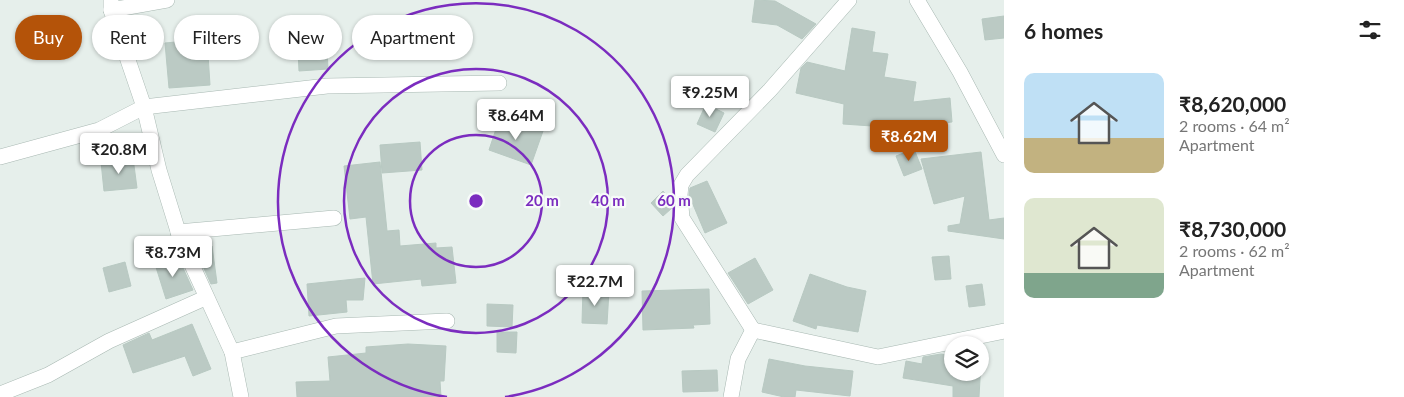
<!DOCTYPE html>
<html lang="en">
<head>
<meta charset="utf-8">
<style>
  :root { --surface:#fff; --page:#f6f6f6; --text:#222; --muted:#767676; --accent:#b45309 }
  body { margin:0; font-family:Lato,sans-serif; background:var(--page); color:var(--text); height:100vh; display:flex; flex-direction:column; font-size:19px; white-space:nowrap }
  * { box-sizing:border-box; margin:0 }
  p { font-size:16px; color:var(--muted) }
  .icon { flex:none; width:28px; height:28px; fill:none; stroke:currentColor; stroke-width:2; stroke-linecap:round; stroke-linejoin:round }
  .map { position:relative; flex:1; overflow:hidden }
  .sheet { display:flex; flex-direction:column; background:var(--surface); width:400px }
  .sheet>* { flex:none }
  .top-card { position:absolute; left:15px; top:15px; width:475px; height:45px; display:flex; gap:10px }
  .tools { position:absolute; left:944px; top:336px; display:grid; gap:10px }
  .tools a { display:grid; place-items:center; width:45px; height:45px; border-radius:50%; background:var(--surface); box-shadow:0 1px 4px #0004; font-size:25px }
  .price { position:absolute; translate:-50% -42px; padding:0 11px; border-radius:5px; background:#fff; color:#222; font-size:16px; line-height:32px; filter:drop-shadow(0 1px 2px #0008) }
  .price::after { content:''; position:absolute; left:50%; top:30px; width:15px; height:11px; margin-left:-8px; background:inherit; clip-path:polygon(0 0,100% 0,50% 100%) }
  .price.on { background:var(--accent); color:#fff }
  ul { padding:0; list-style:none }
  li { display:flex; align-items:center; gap:15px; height:125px; padding:0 20px }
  li span { display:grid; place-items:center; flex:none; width:140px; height:100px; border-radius:10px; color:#555 }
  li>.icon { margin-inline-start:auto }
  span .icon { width:60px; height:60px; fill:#fffc; stroke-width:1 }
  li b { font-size:21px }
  h2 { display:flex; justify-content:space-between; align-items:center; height:60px; padding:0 20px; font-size:21px }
  .chip { padding:0 18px; border-radius:22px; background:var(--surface); box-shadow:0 1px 4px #0004; font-size:18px; line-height:45px }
  .chip.on { background:var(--accent); color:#fff }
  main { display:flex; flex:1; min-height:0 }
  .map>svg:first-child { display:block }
  .building { fill:#bbcac4; stroke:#b8c9c2 }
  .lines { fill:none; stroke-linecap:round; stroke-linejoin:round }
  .minor-casing { stroke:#a8b8b2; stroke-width:16 }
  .minor { stroke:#fff; stroke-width:15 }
  .ring { fill:none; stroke:#7b2cbf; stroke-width:2.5 }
  .centre { fill:#7b2cbf; stroke:#f7fbf9; stroke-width:2.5 }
  .ring-label { font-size:15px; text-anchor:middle; font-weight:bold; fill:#7b2cbf; stroke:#f7fbf9; stroke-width:4.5; stroke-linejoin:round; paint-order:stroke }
</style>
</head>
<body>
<main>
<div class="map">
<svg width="1004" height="397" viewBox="0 0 1004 397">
  <rect width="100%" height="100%" fill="#e6efeb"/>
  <g class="building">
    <path d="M755 0 775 1 816 24 802 39 777 25 752 22Z"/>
    <path d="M1004 16V38L985 40 982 19Z"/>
    <path d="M852 28 875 32 872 52 888 54 884 77 916 82 913 102 950 98 952 122 905 127 908 134 871 128 872 126 843 124 844 104 796 93 801 68 807 62 845 71Z"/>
    <path d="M326 29 328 69 299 71 297 31Z"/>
    <path d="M207 39 210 85 169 88 165 43Z"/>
    <path d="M706 104 724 113 715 132 697 124Z"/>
    <path d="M500 117 543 131 531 165 489 150Z"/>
    <path d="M420 142 422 170 382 173 380 145Z"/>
    <path d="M914 149 922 169 904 176 896 156Z"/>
    <path d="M981 152 989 220 1004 218V239L948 231V226L960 224 965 196 934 204 921 159Z"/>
    <path d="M133 158 137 188 104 191 101 162Z"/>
    <path d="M380 162 387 231 399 230 400 246 436 243V248L452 247 456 283 422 286 421 279 373 284 366 217 350 219 344 166Z"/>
    <path d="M707 181 727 223 705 233 689 195 690 188Z"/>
    <path d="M663 191 671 199 672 208 663 216 651 203Z"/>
    <path d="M212 246 217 283 211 284 196 251Z"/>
    <path d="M949 256 951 279 935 280 932 257Z"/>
    <path d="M178 257 193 290 166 299 155 264Z"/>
    <path d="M755 258 773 290 748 304 728 273Z"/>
    <path d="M125 262 131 286 109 292 103 268Z"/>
    <path d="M810 274 847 287 866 291 858 332 817 325 816 329 793 321Z"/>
    <path d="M365 278 363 300H346L347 312 309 316 307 284Z"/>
    <path d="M982 284 985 305 969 307 966 286Z"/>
    <path d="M583 289 609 291 607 324 582 323Z"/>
    <path d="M709 289 710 324 693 325 694 328 643 330 642 291Z"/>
    <path d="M487 304 513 305 512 327 487 326Z"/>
    <path d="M192 324 211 369 193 376 185 356 133 373 123 345 149 333 152 340Z"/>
    <path d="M497 332H517L516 353 497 352Z"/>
    <path d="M408 344 446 346 444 381H440L441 397H297L296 382 330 381 328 357 366 353V347Z"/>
    <path d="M941 354 952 356V372H980L981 361 979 397H953V386L903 378 906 361 922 364 923 357Z"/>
    <path d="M769 359 805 366 853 371 850 396 796 390 795 397H784L762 392Z"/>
    <path d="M717 370 718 391 683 392 682 371Z"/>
  </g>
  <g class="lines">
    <defs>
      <g id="minor">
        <path d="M111 0V10L144 107 159 170 181 241 232 352 241 397"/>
        <path d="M917 0 960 72 1004 155"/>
        <path d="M111 10 167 0"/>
        <path d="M0 157 99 130 144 107 327 86 499 83"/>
        <path d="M178 232 334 218"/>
        <path d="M753 330 682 218 680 195 681 185 687 175 770 90 849 0"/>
        <path d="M232 352 336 326 447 321"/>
        <path d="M0 394 48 375 109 341 205 298"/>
        <path d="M731 397 738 359 753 330 878 357 1004 331"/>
      </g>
    </defs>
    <use href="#minor" class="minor-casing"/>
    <use href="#minor" class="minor"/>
  </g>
  <g class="ring">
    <circle cx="476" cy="201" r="66"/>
    <circle cx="476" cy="201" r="132"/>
    <path d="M447 397A198 198 0 1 1 505 397"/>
  </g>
  <circle cx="476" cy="201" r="8" class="centre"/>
  <g class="ring-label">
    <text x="542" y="206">20 m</text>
    <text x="608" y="206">40 m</text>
    <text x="674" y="206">60 m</text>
  </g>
</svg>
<div class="tools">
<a><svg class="icon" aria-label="layers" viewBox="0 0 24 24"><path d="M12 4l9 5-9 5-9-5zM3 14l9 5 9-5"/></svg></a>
</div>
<b class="price" style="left:710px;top:118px">₹9.25M</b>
<b class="price" style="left:516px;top:141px">₹8.64M</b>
<b class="price on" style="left:909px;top:162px">₹8.62M</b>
<b class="price" style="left:119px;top:175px">₹20.8M</b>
<b class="price" style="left:173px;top:278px">₹8.73M</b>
<b class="price" style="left:595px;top:307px">₹22.7M</b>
<div class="top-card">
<a class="chip on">Buy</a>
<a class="chip">Rent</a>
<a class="chip">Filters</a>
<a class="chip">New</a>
<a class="chip">Apartment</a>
</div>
</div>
<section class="sheet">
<h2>6 homes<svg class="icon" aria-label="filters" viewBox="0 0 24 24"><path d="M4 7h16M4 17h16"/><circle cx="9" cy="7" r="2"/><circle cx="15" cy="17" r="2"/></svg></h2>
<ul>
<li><span style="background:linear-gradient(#bfe0f5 65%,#c2b280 0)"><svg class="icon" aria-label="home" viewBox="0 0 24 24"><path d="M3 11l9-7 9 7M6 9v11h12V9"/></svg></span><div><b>₹8,620,000</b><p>2 rooms · 64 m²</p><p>Apartment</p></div></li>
<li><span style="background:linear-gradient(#dfe7d0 75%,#7fa58c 0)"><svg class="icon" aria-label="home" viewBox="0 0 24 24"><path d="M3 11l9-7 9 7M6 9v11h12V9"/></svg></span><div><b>₹8,730,000</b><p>2 rooms · 62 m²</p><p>Apartment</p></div></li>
</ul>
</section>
</main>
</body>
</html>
